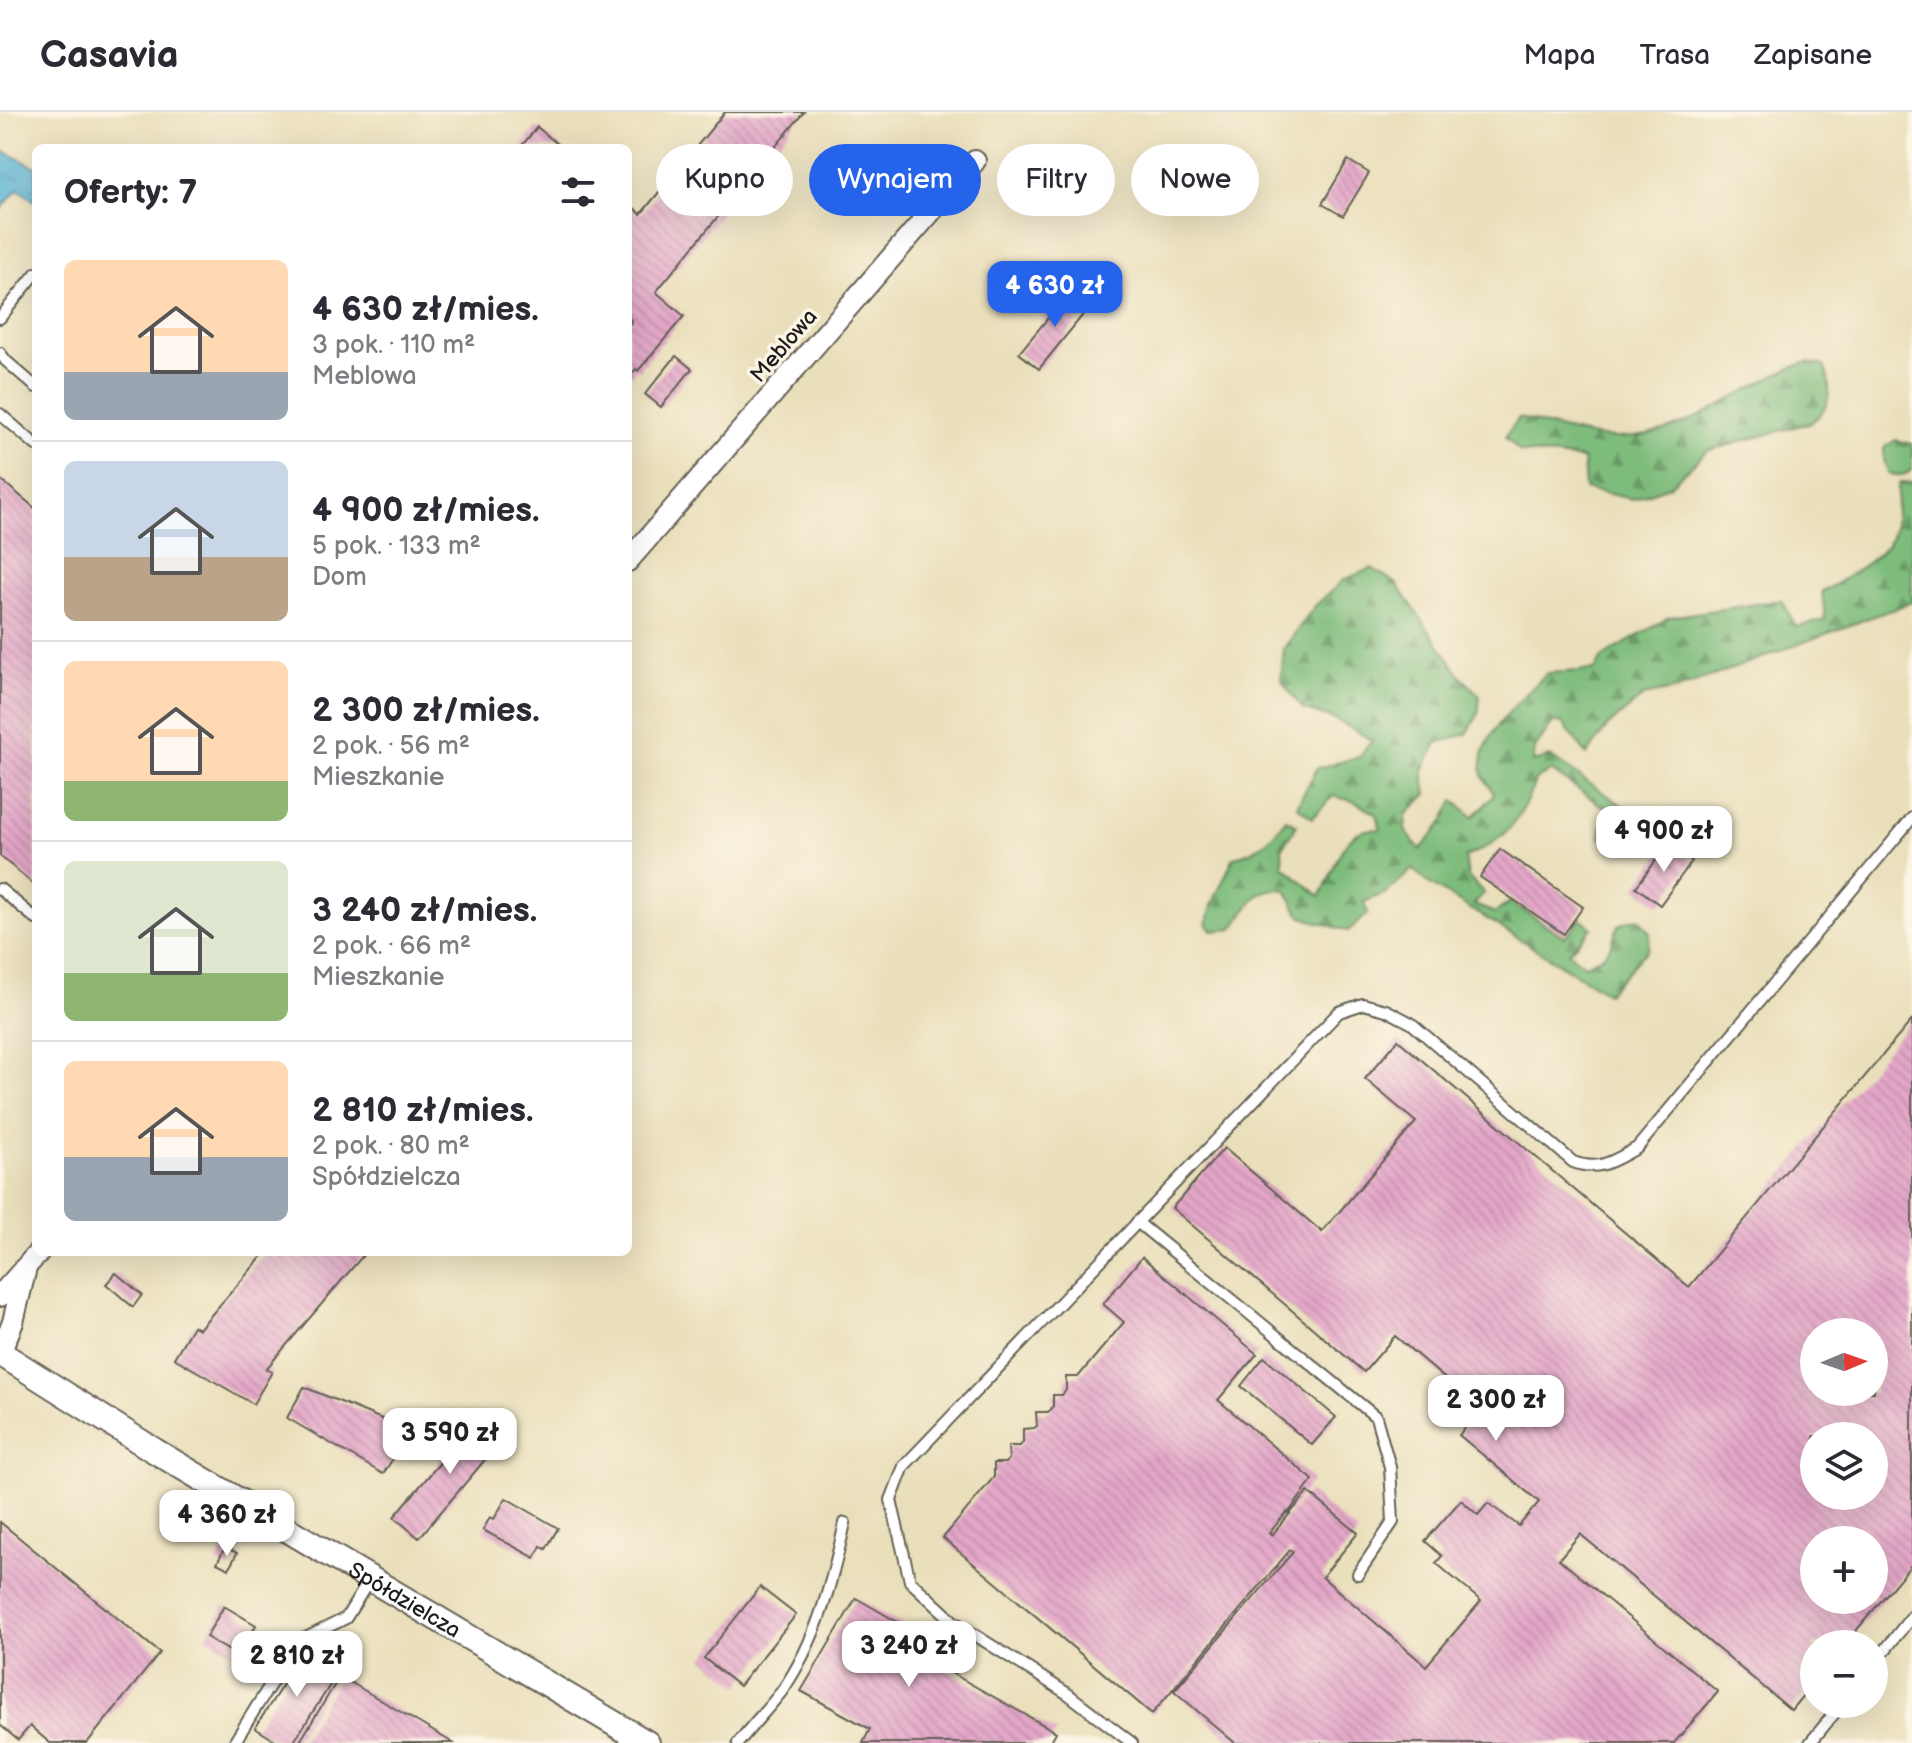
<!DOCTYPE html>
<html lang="pl">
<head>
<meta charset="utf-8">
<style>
  :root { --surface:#fff; --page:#f2f2f3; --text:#2b2b33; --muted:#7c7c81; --line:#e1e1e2; --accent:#2563eb }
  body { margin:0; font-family:"Balsamiq Sans",sans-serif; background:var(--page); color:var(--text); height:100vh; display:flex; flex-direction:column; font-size:30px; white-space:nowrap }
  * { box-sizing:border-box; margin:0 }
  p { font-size:26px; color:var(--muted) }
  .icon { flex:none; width:44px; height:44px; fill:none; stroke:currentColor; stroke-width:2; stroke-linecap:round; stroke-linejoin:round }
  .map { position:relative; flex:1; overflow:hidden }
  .panel { position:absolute; left:32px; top:32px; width:600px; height:1112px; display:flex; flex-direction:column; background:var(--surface); border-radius:12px; box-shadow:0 8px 32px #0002 }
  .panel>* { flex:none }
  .banner { position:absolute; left:656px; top:32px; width:760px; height:72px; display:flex; gap:16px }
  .needle { width:52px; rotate:88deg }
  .fabs { position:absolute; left:1800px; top:1206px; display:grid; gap:16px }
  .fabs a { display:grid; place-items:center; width:88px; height:88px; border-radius:50%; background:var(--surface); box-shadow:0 8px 32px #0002; font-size:40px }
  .price { position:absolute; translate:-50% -68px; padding:0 18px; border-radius:16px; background:#fff; color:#222; font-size:26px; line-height:52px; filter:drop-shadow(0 2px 4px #0008) }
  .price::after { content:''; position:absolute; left:50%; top:48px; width:24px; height:18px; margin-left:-12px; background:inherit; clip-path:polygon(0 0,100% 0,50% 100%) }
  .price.current { background:var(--accent); color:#fff }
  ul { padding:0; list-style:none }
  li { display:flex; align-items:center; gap:24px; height:200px; padding:0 32px }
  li+li { border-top:2px solid var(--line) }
  li span { display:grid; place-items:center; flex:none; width:224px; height:160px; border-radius:12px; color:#555 }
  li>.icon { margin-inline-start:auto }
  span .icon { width:96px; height:96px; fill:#fffc; stroke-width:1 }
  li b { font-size:34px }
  h2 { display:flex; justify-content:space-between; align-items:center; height:96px; padding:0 32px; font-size:34px }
  .tag { padding:0 28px; border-radius:36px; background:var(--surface); box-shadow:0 8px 32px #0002; font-size:28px; line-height:72px }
  .tag.current { background:var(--accent); color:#fff }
  header { display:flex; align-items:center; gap:48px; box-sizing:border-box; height:112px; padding:0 40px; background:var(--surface); border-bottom:2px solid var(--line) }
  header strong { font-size:38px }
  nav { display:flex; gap:44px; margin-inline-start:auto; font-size:28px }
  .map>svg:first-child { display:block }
  .forest { fill:url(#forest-firs); stroke:#4d6c4c; stroke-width:2 }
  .water { fill:url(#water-ripples); stroke:#396778; stroke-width:2 }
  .building { fill:url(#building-back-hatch); fill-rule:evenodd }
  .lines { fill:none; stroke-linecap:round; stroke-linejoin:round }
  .service-casing { stroke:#646054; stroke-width:14 }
  .minor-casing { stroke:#646054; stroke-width:24 }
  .tertiary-casing { stroke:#646054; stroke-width:28 }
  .service { stroke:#fff; stroke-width:10 }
  .minor { stroke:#fff; stroke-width:20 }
  .tertiary { stroke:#fff; stroke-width:24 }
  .labels { text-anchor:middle; stroke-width:7; stroke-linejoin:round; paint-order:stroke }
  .street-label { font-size:22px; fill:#1c1c1c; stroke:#fcf5e5 }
</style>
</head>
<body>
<header>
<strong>Casavia</strong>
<nav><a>Mapa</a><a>Trasa</a><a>Zapisane</a></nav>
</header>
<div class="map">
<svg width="1912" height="1631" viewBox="0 0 1912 1631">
  <defs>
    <pattern id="forest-firs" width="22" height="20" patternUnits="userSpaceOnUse" patternTransform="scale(2)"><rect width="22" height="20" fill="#7ebc7b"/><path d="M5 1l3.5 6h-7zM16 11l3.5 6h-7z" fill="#669864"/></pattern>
    <pattern id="water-ripples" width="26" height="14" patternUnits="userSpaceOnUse" patternTransform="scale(2)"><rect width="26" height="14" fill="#56b2d4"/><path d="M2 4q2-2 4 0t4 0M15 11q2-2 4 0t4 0" fill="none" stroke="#4a98b5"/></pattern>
    <pattern id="building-back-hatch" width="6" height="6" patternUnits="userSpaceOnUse" patternTransform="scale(2)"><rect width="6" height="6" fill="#e3a6c8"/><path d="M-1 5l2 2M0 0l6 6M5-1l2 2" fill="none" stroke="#c28eab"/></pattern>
  </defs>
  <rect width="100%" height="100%" fill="#fcf5e5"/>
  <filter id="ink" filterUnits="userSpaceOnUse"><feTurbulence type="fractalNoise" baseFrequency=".0125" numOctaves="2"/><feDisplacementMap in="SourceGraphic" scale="16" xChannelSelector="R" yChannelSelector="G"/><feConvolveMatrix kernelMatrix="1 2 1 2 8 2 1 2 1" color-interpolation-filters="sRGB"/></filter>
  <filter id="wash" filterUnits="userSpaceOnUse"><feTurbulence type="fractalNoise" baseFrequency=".006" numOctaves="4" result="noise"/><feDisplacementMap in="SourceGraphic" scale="32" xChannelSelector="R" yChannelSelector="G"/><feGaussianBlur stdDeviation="1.8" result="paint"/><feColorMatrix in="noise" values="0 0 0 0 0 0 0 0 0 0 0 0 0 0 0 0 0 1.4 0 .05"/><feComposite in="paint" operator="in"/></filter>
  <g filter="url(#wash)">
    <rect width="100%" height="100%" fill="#eadfbb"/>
    <g class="forest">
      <path d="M1808 250 1824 254C1833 275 1831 296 1812 310L1707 339 1669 374 1632 387 1585 377 1583 347 1520 340 1505 325 1519 306C1548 313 1585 325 1615 326 1688 328 1743 270 1808 250Z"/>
      <path d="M1896 328 1912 332V357C1905 365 1898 364 1888 361L1884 347V335Z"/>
      <path d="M1912 370V490L1678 577 1643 584 1607 615 1587 643 1562 610 1553 611 1535 636 1533 650 1551 645 1642 707 1621 728 1607 733 1601 725V716L1618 705 1551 659 1536 667C1521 707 1506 729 1465 745L1468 765 1484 781 1474 793 1495 801 1510 790 1565 825 1580 807 1592 816 1568 840 1585 853C1592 850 1604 845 1608 838 1621 818 1607 814 1639 806L1650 821 1648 837 1607 881 1427 770 1413 757 1386 781 1364 790 1368 802 1348 819 1301 805 1286 778C1255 773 1249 795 1233 817L1213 819 1207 812 1213 790 1234 745C1259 740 1271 727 1286 707L1297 713 1282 736 1283 754 1320 784C1333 764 1338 728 1362 719 1367 717 1376 718 1381 717L1375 701 1353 689 1333 684 1312 706 1297 694 1317 656 1359 645 1372 628 1336 608 1303 597 1281 568 1284 536 1314 495 1343 468 1372 456 1397 472 1460 563 1480 584 1478 603 1467 622 1437 631 1423 658 1427 682 1406 703 1405 718 1420 738 1441 713 1454 688 1473 705 1494 683C1492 677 1487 672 1484 666 1470 629 1524 585 1547 561L1595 558 1603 545 1669 505 1782 488 1796 515 1825 508 1822 480C1841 469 1888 442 1893 421 1897 404 1896 387 1899 371Z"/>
    </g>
    <path class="water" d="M3 39 36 55V90L18 77 0 98V42Z"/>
    <g id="blocks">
      <g class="building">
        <path d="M725 0H804L656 180 684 204 638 259 636 257 628 266V214L632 209 628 205V91L641 102Z"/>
        <path d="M537 15 562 36H520Z"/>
        <path d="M1348 48 1369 61 1343 104 1322 92Z"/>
        <path d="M1072 177 1091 193 1039 257 1019 241Z"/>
        <path d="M676 244 692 257 661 295 645 282Z"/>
        <path d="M0 367 36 397V774L0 744Z"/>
        <path d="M1669 731 1692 749 1660 793 1636 775Z"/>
        <path d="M1500 737 1583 795 1564 822 1480 765Z"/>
        <path d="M1912 908V1452L1845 1532H1814V1570L1791 1598 1580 1422 1559 1447 1718 1580 1674 1631H1235L1174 1579 1293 1440 1290 1438 1152 1602 943 1426 994 1365V1351H1005L1009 1347 1008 1334H1020L1023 1330V1317L1034 1316 1037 1314 1036 1300H1048L1053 1294V1283H1062L1066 1278V1265H1078L1124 1210 1103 1192 1142 1145 1257 1242 1218 1288 1313 1368 1288 1401 1287 1400 1269 1421 1272 1423 1308 1380 1358 1421 1322 1465 1426 1554 1481 1489 1436 1451 1442 1444 1425 1429 1461 1388 1478 1403 1488 1391 1519 1414 1539 1390 1459 1323 1480 1297 1395 1224 1364 1260 1172 1096 1224 1036 1322 1120 1416 1010 1365 967 1398 928 1689 1175ZM1814 1220H1874V1280H1814ZM1814 1324H1874V1384H1814ZM1814 1428H1874V1488H1814Z"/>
        <path d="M266 1140H366L266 1257 272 1260 253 1292 174 1246 193 1214 199 1217Z"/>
        <path d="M116 1161 142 1183 133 1195 106 1172Z"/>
        <path d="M1264 1245 1336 1305 1312 1333 1241 1274Z"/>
        <path d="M304 1275 411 1319 383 1362 287 1306Z"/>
        <path d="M481 1302 505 1324 419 1426 394 1405Z"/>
        <path d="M506 1386 558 1416 546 1437 541 1434 535 1446 483 1418 490 1405 494 1407Z"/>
        <path d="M0 1410 160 1541 87 1631H50L30 1614 18 1628 0 1613Z"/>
        <path d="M225 1435 237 1441 229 1457 217 1451Z"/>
        <path d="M760 1475 796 1503 739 1574 704 1546Z"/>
        <path d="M856 1486 939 1534 930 1549 1056 1620 1050 1631H863L870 1617 801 1579Z"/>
        <path d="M224 1494 256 1513 238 1544 206 1525Z"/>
        <path d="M305 1538 339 1559 293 1631H279L255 1616Z"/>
        <path d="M340 1564 421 1612 453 1631H299Z"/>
      </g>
    </g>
  </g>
  <g filter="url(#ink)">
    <use href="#blocks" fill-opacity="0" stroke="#646054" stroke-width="2"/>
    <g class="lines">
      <defs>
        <g id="service">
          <path d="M0 206 36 161"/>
          <path d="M0 241 6 249 36 275"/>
          <path d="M0 302 36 333"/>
          <path d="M0 777 36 807"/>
          <path d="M1137 1110 1376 1305 1390 1355 1393 1410 1358 1462"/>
          <path d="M1874 1552 1912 1504"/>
          <path d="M234 1631 296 1531 346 1506 370 1467"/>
          <path d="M738 1631C752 1613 768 1597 782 1579 817 1529 832 1469 845 1411"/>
          <path d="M1132 1631 1068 1582 953 1509 910 1469 891 1388 904 1354 1339 900 1363 892 1386 898 1411 911 1573 1050C1599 1060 1613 1049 1637 1036L1912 706"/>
          <path d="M1810 1631 1842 1592"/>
        </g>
        <g id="minor">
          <path d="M628 449 975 49"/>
          <path d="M0 1184 39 1140"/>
          <path d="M0 1241 13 1210 26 1156"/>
        </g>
        <g id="tertiary">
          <path id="s1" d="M0 1241 155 1339 647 1631"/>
        </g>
      </defs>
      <use href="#service" class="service-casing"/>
      <use href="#minor" class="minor-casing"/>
      <use href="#tertiary" class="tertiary-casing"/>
      <use href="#service" class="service"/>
      <use href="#minor" class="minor"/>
      <use href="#tertiary" class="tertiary"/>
    </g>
  </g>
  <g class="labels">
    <g class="street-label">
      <text transform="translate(783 233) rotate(-49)" y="8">Meblowa</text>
      <text dy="8" stroke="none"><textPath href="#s1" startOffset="474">Spółdzielcza</textPath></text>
    </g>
  </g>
</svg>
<div class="fabs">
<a><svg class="needle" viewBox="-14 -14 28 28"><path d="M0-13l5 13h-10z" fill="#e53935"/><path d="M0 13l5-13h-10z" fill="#7c7c81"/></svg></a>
<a><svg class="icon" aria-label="layers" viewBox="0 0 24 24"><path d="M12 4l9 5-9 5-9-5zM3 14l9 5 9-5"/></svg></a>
<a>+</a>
<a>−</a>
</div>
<b class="price current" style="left:1055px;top:217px">4 630 zł</b>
<b class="price" style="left:1664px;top:762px">4 900 zł</b>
<b class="price" style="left:1496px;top:1331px">2 300 zł</b>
<b class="price" style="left:450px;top:1364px">3 590 zł</b>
<b class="price" style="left:227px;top:1446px">4 360 zł</b>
<b class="price" style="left:909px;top:1577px">3 240 zł</b>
<b class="price" style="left:297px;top:1587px">2 810 zł</b>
<div class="banner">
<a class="tag">Kupno</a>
<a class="tag current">Wynajem</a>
<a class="tag">Filtry</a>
<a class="tag">Nowe</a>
</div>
<section class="panel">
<h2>Oferty: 7<svg class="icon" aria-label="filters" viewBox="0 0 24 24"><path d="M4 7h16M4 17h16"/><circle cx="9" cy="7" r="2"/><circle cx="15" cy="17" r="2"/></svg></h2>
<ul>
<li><span style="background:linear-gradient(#ffd9b3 70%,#9aa5b1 0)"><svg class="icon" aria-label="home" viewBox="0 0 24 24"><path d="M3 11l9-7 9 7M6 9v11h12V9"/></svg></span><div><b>4 630 zł/mies.</b><p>3 pok. · 110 m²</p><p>Meblowa</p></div></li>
<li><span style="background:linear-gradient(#c9d6e8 60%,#b9a48a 0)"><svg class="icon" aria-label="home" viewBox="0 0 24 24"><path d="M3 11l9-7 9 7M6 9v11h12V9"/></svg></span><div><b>4 900 zł/mies.</b><p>5 pok. · 133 m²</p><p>Dom</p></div></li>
<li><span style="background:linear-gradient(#ffd9b3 75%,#8fb573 0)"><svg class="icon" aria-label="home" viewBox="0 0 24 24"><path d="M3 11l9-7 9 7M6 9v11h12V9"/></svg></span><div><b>2 300 zł/mies.</b><p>2 pok. · 56 m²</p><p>Mieszkanie</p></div></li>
<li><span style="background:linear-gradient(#dfe7d0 70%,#8fb573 0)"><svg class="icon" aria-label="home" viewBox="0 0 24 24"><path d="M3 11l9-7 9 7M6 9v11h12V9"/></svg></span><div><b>3 240 zł/mies.</b><p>2 pok. · 66 m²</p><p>Mieszkanie</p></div></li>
<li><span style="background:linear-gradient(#ffd9b3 60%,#9aa5b1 0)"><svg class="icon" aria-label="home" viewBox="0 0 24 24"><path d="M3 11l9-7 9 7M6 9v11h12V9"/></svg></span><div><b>2 810 zł/mies.</b><p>2 pok. · 80 m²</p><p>Spółdzielcza</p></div></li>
</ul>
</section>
</div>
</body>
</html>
